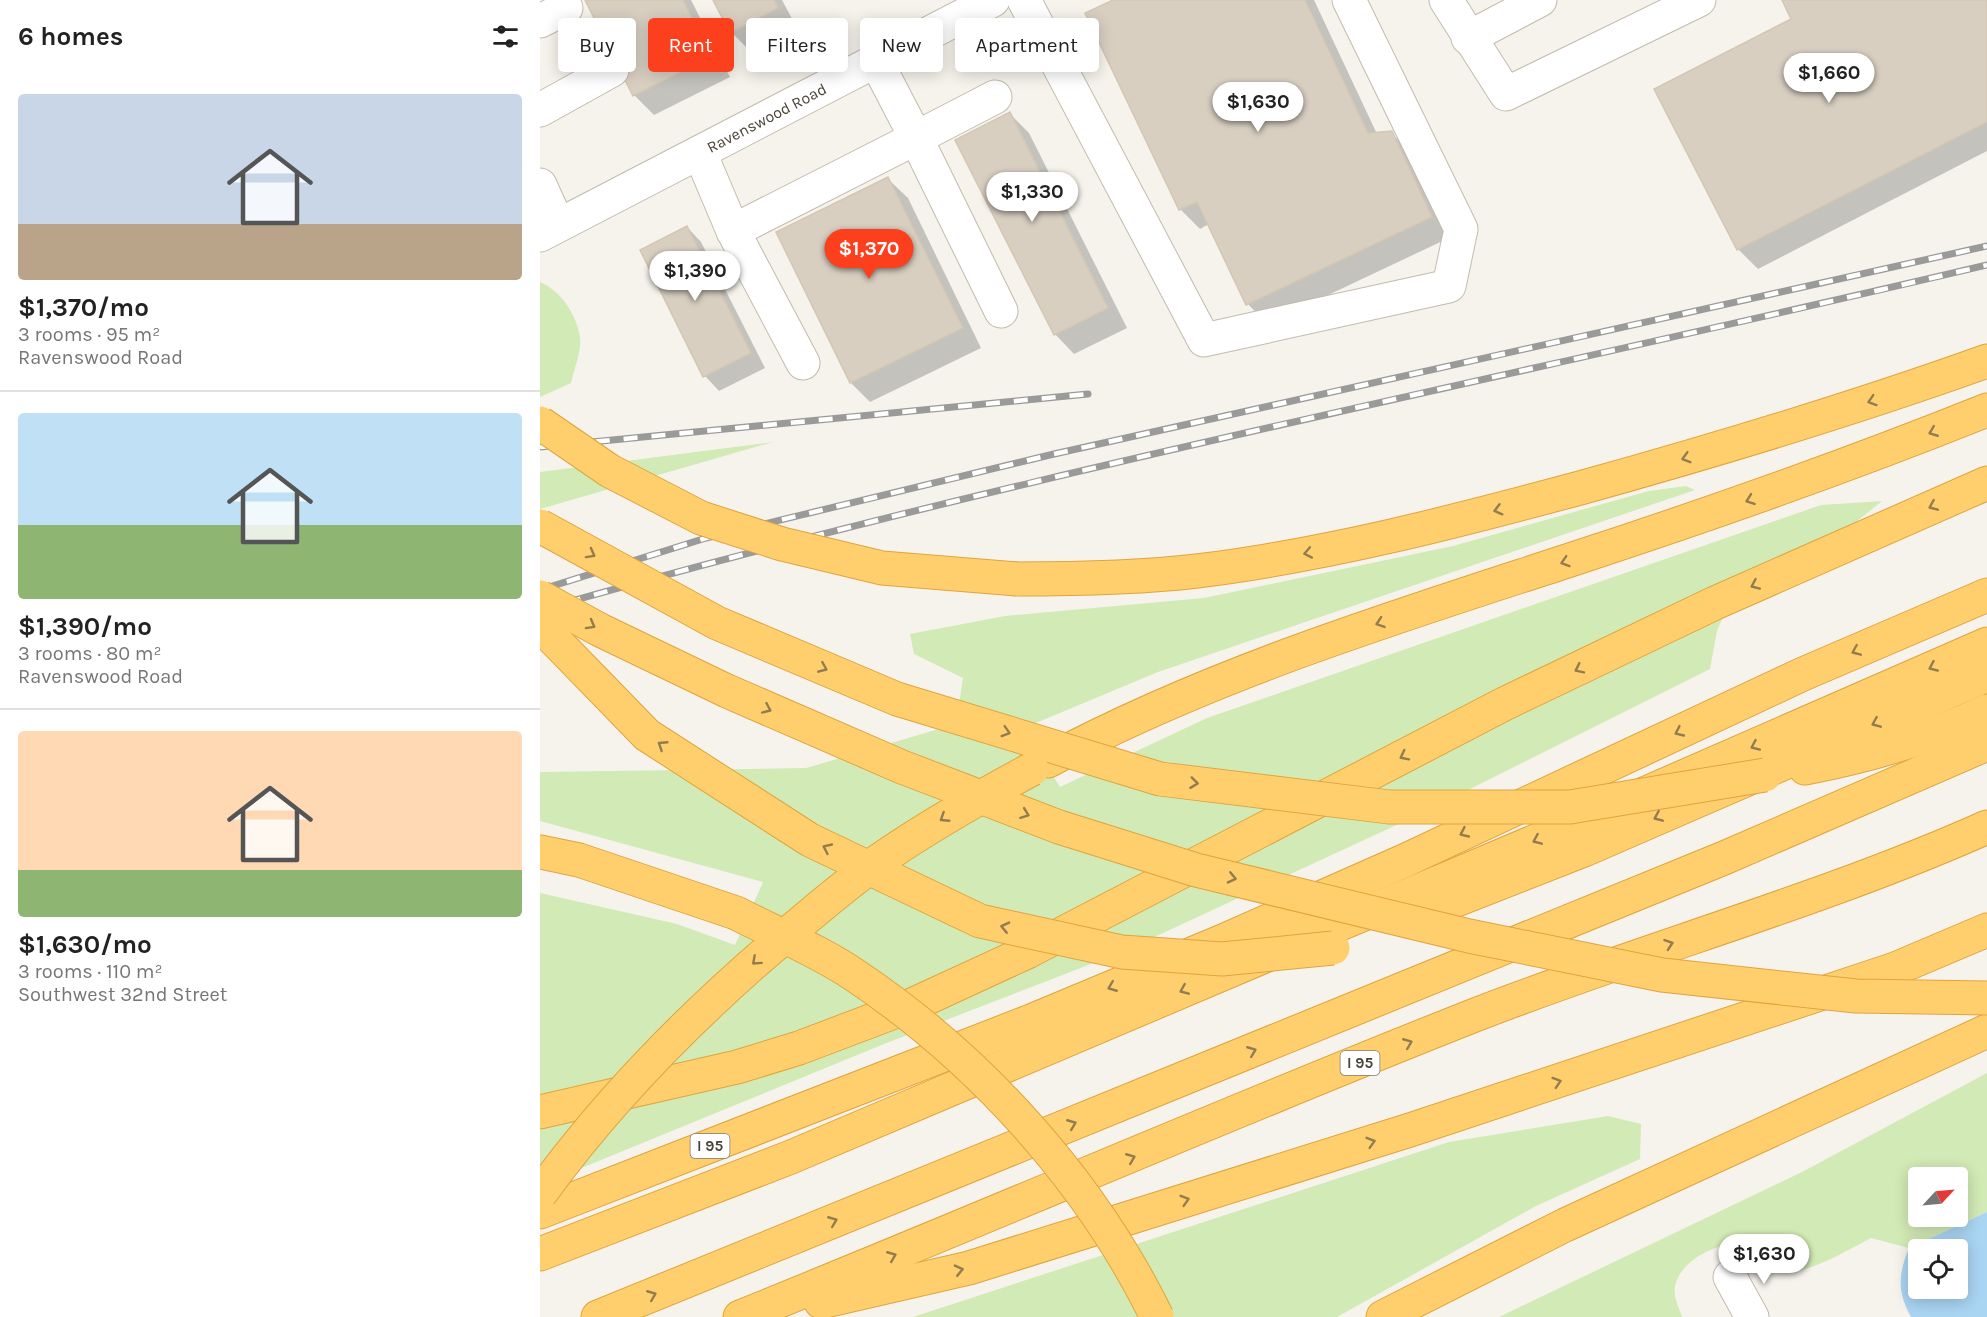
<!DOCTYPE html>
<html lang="en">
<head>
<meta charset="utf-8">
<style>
  :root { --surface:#fff; --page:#f2f2f2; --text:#222; --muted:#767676; --line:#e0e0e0; --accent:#fc3f1d }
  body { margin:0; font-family:Karla,sans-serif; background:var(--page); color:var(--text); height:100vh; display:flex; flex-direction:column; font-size:22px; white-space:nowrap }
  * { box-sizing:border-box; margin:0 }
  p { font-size:20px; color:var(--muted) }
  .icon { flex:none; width:33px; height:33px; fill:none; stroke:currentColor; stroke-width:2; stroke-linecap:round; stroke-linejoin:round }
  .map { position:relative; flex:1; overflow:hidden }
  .side { display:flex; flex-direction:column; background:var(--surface); width:540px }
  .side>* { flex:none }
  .top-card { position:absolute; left:18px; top:18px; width:570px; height:54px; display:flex; gap:12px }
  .needle { width:39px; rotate:64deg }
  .tools { position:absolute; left:1368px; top:1167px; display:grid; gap:12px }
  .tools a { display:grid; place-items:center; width:60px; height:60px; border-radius:6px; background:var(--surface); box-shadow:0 3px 15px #0003; font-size:30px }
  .price { position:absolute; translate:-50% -51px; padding:0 14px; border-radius:21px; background:#fff; color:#222; font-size:20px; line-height:39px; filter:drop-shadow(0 2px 3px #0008) }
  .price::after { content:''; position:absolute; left:50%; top:36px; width:18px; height:14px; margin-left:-9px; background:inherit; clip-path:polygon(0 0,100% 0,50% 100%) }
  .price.on { background:var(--accent); color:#fff }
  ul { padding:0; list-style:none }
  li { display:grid; align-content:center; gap:12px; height:318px; padding:0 18px }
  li+li { border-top:2px solid var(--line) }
  li span { display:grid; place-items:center; height:186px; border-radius:6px; color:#555 }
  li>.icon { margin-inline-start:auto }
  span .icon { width:108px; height:108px; fill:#fffc; stroke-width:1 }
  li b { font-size:26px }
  h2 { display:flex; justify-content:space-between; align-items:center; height:72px; padding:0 18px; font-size:26px }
  .chip { padding:0 21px; border-radius:6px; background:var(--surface); box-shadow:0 3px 15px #0003; font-size:21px; line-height:54px }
  .chip.on { background:var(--accent); color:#fff }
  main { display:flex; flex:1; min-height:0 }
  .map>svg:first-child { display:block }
  .green { fill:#d2eab5; fill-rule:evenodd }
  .water { fill:#a9d4f2; fill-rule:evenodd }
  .shadow { fill:#0003 }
  .building { fill:#d8cfc1; stroke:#d3c7b4; stroke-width:1.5 }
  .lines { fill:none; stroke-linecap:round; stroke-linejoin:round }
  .minor-casing { stroke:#c2bbae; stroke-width:35 }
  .highway-casing { stroke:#e0a43c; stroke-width:35 }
  .minor { stroke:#fff; stroke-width:33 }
  .highway { stroke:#ffcf6e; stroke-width:33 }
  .rail-casing { stroke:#9a9a9a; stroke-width:7 }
  .rail { stroke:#fff; stroke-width:4.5; stroke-dasharray:14; stroke-linecap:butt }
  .highway-bridge-casing { stroke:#e0a43c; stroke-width:35; stroke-linecap:butt }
  .highway-bridge { stroke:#ffcf6e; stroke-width:33 }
  .oneway { stroke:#937c4e }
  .labels { text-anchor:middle; stroke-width:6; stroke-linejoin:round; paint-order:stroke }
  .shield { fill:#fff; stroke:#817c74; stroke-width:1.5 }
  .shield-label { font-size:15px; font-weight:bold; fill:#4b4439 }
  .street-label { font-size:16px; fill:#4b4439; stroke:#fff }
</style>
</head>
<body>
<main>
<section class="side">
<h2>6 homes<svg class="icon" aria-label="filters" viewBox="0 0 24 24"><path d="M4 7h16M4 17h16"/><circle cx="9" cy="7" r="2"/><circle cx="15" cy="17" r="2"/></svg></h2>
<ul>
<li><span style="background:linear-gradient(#c9d6e8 70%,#b9a48a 0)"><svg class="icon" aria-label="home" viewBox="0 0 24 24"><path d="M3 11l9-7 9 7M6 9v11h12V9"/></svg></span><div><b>$1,370/mo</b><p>3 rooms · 95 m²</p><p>Ravenswood Road</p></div></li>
<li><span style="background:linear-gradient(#bfe0f5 60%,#8fb573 0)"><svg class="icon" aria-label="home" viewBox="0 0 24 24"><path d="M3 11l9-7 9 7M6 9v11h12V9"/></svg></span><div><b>$1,390/mo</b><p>3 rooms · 80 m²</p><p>Ravenswood Road</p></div></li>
<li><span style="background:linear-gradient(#ffd9b3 75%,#8fb573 0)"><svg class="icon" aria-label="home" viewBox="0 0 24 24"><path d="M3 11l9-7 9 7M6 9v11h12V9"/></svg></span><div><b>$1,630/mo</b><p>3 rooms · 110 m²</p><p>Southwest 32nd Street</p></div></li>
</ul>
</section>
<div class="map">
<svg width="1447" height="1317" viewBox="0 0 1447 1317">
  <rect width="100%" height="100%" fill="#f6f3ec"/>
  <g class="green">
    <path d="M0 282C20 290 37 315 40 337 42 350 34 369 31 383L0 397Z"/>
    <path d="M233 442 0 509V472Z"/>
    <path d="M1146 486 1155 490 618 672 484 728 520 787 667 718 1281 505 1342 501 1290 543 1190 600 1177 631 1170 669 876 816 582 952 344 1044 0 1185V893L137 924 195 945 223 882 0 821V772L266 768 416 724 423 678 374 654 370 634 465 616 664 598 913 546 1109 491Z"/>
    <path d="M1447 1073V1212L1369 1248 1331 1238C1310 1249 1271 1272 1246 1273 1229 1273 1225 1251 1210 1246 1184 1238 1141 1258 1135 1286 1133 1296 1139 1308 1142 1317H959L1262 1172ZM1378 1178H1418V1216H1378Z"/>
    <path d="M1068 1116 1101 1124 1100 1159 996 1206 797 1317H373L909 1142Z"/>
  </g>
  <path class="water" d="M1447 1212V1317H1371C1357 1291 1358 1275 1369 1248ZM1378 1250H1418V1288H1378Z"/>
  <g class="shadow">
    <path d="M46 0H151L190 77 114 115 94 95Z"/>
    <path d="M175 0H242L257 28 211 52 191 32Z"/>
    <path d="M577 0H774L837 134 851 133 871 152 911 237 727 324 708 304 669 224 660 229 640 209Z"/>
    <path d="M1243 0H1447V151L1218 269 1198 249 1116 90 1253 20Z"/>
    <path d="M470 114 489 133 587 328 534 354 515 334Z"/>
    <path d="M348 179 368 198 441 348 330 402 311 383 238 233Z"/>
    <path d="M147 227 161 242 225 368 179 391 165 376Z"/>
  </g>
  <g class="building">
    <path d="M45 0H143L171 57 93 96Z"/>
    <path d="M173 0H234L238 8 190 33Z"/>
    <path d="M573 0H765L828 133 852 131 892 217 706 305 657 202 639 210 545 13Z"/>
    <path d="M1242 0H1447V122L1197 250 1114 89 1251 19Z"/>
    <path d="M470 112 568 308 514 335 415 140Z"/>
    <path d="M348 177 423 328 310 383 236 232Z"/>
    <path d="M147 226 211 353 163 377 100 250Z"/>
  </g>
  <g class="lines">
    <defs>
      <g id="minor">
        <path d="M484 0 664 340 909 286 921 229 809 0"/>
        <path d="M906 0 966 94 1159 0"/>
        <path d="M0 21 26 8"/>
        <path d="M928 38 1000 0"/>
        <path d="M336 61 376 138 455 97"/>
        <path d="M0 110 72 70"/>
        <path d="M160 153 193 231 263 363"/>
        <path d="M0 185 18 225"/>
        <path d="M193 231 376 138 461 311"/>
        <path id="s1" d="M0 235 453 0"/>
        <path d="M1190 1277 1212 1317"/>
      </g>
      <g id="highway">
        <path d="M477 579C537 579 598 578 657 571 787 555 914 522 1040 488 1177 450 1313 409 1447 361"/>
        <path d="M508 761C673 673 853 618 1030 560 1171 514 1310 465 1447 410"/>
        <path d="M1265 768C1328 756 1388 739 1447 711"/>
        <path d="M0 852 39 860 196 913"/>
        <path d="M868 919 1044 850 1447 675"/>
        <path d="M0 1112 197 1067 259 1048 370 1006 487 952 964 704 1175 603 1447 483"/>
        <path d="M0 1212 491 1021 683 941 866 860 1263 674 1447 595"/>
        <path d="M0 1254 251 1157 1024 829 1447 644"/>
        <path d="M281 1302 429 1268 870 1130 1355 969 1447 930"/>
        <path d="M58 1317 1184 858 1447 744"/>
        <path d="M200 1317C446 1218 689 1112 935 1015 1104 949 1281 901 1447 827"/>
        <path d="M843 1317 1025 1225 1447 1031"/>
      </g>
    </defs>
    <use href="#minor" class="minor-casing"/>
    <use href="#highway" class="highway-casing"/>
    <use href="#minor" class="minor"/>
    <use href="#highway" class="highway"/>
    <defs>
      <g id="rail">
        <path d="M0 447 548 394"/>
        <path d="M0 590 166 538 514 454 1447 246"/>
        <path d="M0 610C477 474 964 379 1447 265"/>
      </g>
    </defs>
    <use href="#rail" class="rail-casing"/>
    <use href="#rail" class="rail"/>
    <defs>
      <g id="highway-bridge">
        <path d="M0 423 70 471 161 518 242 544 342 568 477 579"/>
        <path d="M0 526 177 623 357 699 620 779 849 807H1030L1225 775"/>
        <path d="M0 597 60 630 187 691 362 767 519 827 656 870 929 936 1122 975 1316 996 1447 998"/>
        <path d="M0 625 107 735 270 840 440 921 582 952 682 959 793 948"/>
        <path d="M196 913C235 933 277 950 313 974 439 1058 550 1180 617 1317"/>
        <path d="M0 1194C71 1096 158 1009 251 931 282 905 313 878 347 855 394 823 442 796 492 769"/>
      </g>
    </defs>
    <use href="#highway-bridge" class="highway-bridge-casing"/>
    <use href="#highway-bridge" class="highway-bridge"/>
  </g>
  <defs><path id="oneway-chevron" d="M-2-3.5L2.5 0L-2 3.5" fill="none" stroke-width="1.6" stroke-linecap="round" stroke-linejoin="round" transform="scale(1.5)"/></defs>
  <g class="oneway">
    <use href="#oneway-chevron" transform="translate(1332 401) rotate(162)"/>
    <use href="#oneway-chevron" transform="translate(1393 432) rotate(158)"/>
    <use href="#oneway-chevron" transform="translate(1146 458) rotate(164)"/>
    <use href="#oneway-chevron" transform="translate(1210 500) rotate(160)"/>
    <use href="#oneway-chevron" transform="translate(1393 506) rotate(157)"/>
    <use href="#oneway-chevron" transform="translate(958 510) rotate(165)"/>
    <use href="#oneway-chevron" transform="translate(768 553) rotate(169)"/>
    <use href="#oneway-chevron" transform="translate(51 554) rotate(29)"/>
    <use href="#oneway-chevron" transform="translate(1025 562) rotate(162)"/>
    <use href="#oneway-chevron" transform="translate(1215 585) rotate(156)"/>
    <use href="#oneway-chevron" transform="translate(840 623) rotate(161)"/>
    <use href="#oneway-chevron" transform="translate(51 625) rotate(29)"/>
    <use href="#oneway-chevron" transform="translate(1316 651) rotate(157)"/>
    <use href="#oneway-chevron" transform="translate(1393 667) rotate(156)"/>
    <use href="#oneway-chevron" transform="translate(283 668) rotate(23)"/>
    <use href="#oneway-chevron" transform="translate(1039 669) rotate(154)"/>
    <use href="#oneway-chevron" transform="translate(227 709) rotate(24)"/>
    <use href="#oneway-chevron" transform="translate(1336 723) rotate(157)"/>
    <use href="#oneway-chevron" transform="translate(466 732) rotate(17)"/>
    <use href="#oneway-chevron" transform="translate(1139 732) rotate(155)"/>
    <use href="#oneway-chevron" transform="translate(122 745) rotate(-147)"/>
    <use href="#oneway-chevron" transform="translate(1215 746) rotate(156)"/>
    <use href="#oneway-chevron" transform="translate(864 756) rotate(153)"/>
    <use href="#oneway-chevron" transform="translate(654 783) rotate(7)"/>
    <use href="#oneway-chevron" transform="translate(485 814) rotate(21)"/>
    <use href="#oneway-chevron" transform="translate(1118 817) rotate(157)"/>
    <use href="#oneway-chevron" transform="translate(404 818) rotate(147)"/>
    <use href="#oneway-chevron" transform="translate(924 833) rotate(155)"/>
    <use href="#oneway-chevron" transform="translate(997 840) rotate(157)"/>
    <use href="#oneway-chevron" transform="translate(287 848) rotate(-155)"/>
    <use href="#oneway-chevron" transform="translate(692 878) rotate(13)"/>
    <use href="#oneway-chevron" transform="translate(465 927) rotate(-167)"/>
    <use href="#oneway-chevron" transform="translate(1129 944) rotate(-19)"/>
    <use href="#oneway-chevron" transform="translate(216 961) rotate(138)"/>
    <use href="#oneway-chevron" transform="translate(572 987) rotate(158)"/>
    <use href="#oneway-chevron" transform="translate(644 990) rotate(157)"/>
    <use href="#oneway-chevron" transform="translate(868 1043) rotate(-22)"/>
    <use href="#oneway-chevron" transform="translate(712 1051) rotate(-22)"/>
    <use href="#oneway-chevron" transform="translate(1017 1082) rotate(-18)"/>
    <use href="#oneway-chevron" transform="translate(532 1124) rotate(-22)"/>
    <use href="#oneway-chevron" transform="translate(831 1142) rotate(-17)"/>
    <use href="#oneway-chevron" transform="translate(591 1158) rotate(-22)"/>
    <use href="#oneway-chevron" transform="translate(645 1200) rotate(-17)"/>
    <use href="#oneway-chevron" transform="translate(293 1221) rotate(-22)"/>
    <use href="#oneway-chevron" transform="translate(352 1256) rotate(-22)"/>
    <use href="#oneway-chevron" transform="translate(419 1270) rotate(-13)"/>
    <use href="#oneway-chevron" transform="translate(112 1295) rotate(-22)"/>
  </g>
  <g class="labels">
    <g class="shield">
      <rect x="800.5" y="1051" width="39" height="24" rx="4.5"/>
      <rect x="150.5" y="1134" width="39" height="24" rx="4.5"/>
    </g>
    <g class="shield-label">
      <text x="820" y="1068">I 95</text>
      <text x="170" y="1151">I 95</text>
    </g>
    <g class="street-label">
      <text dy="6" stroke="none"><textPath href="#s1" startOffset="255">Ravenswood Road</textPath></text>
    </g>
  </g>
</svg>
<div class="tools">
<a><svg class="needle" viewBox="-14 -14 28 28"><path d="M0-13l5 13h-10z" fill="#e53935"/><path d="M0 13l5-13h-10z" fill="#767676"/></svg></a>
<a><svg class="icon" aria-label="locate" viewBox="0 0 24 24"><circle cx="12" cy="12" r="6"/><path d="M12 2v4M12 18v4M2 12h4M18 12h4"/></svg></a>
</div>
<b class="price" style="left:1289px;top:104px">$1,660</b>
<b class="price" style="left:718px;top:133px">$1,630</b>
<b class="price" style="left:492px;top:223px">$1,330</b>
<b class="price on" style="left:329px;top:280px">$1,370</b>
<b class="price" style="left:155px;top:302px">$1,390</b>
<b class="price" style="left:1224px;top:1285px">$1,630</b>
<div class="top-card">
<a class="chip">Buy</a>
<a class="chip on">Rent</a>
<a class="chip">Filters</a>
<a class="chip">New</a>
<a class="chip">Apartment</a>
</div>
</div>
</main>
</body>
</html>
